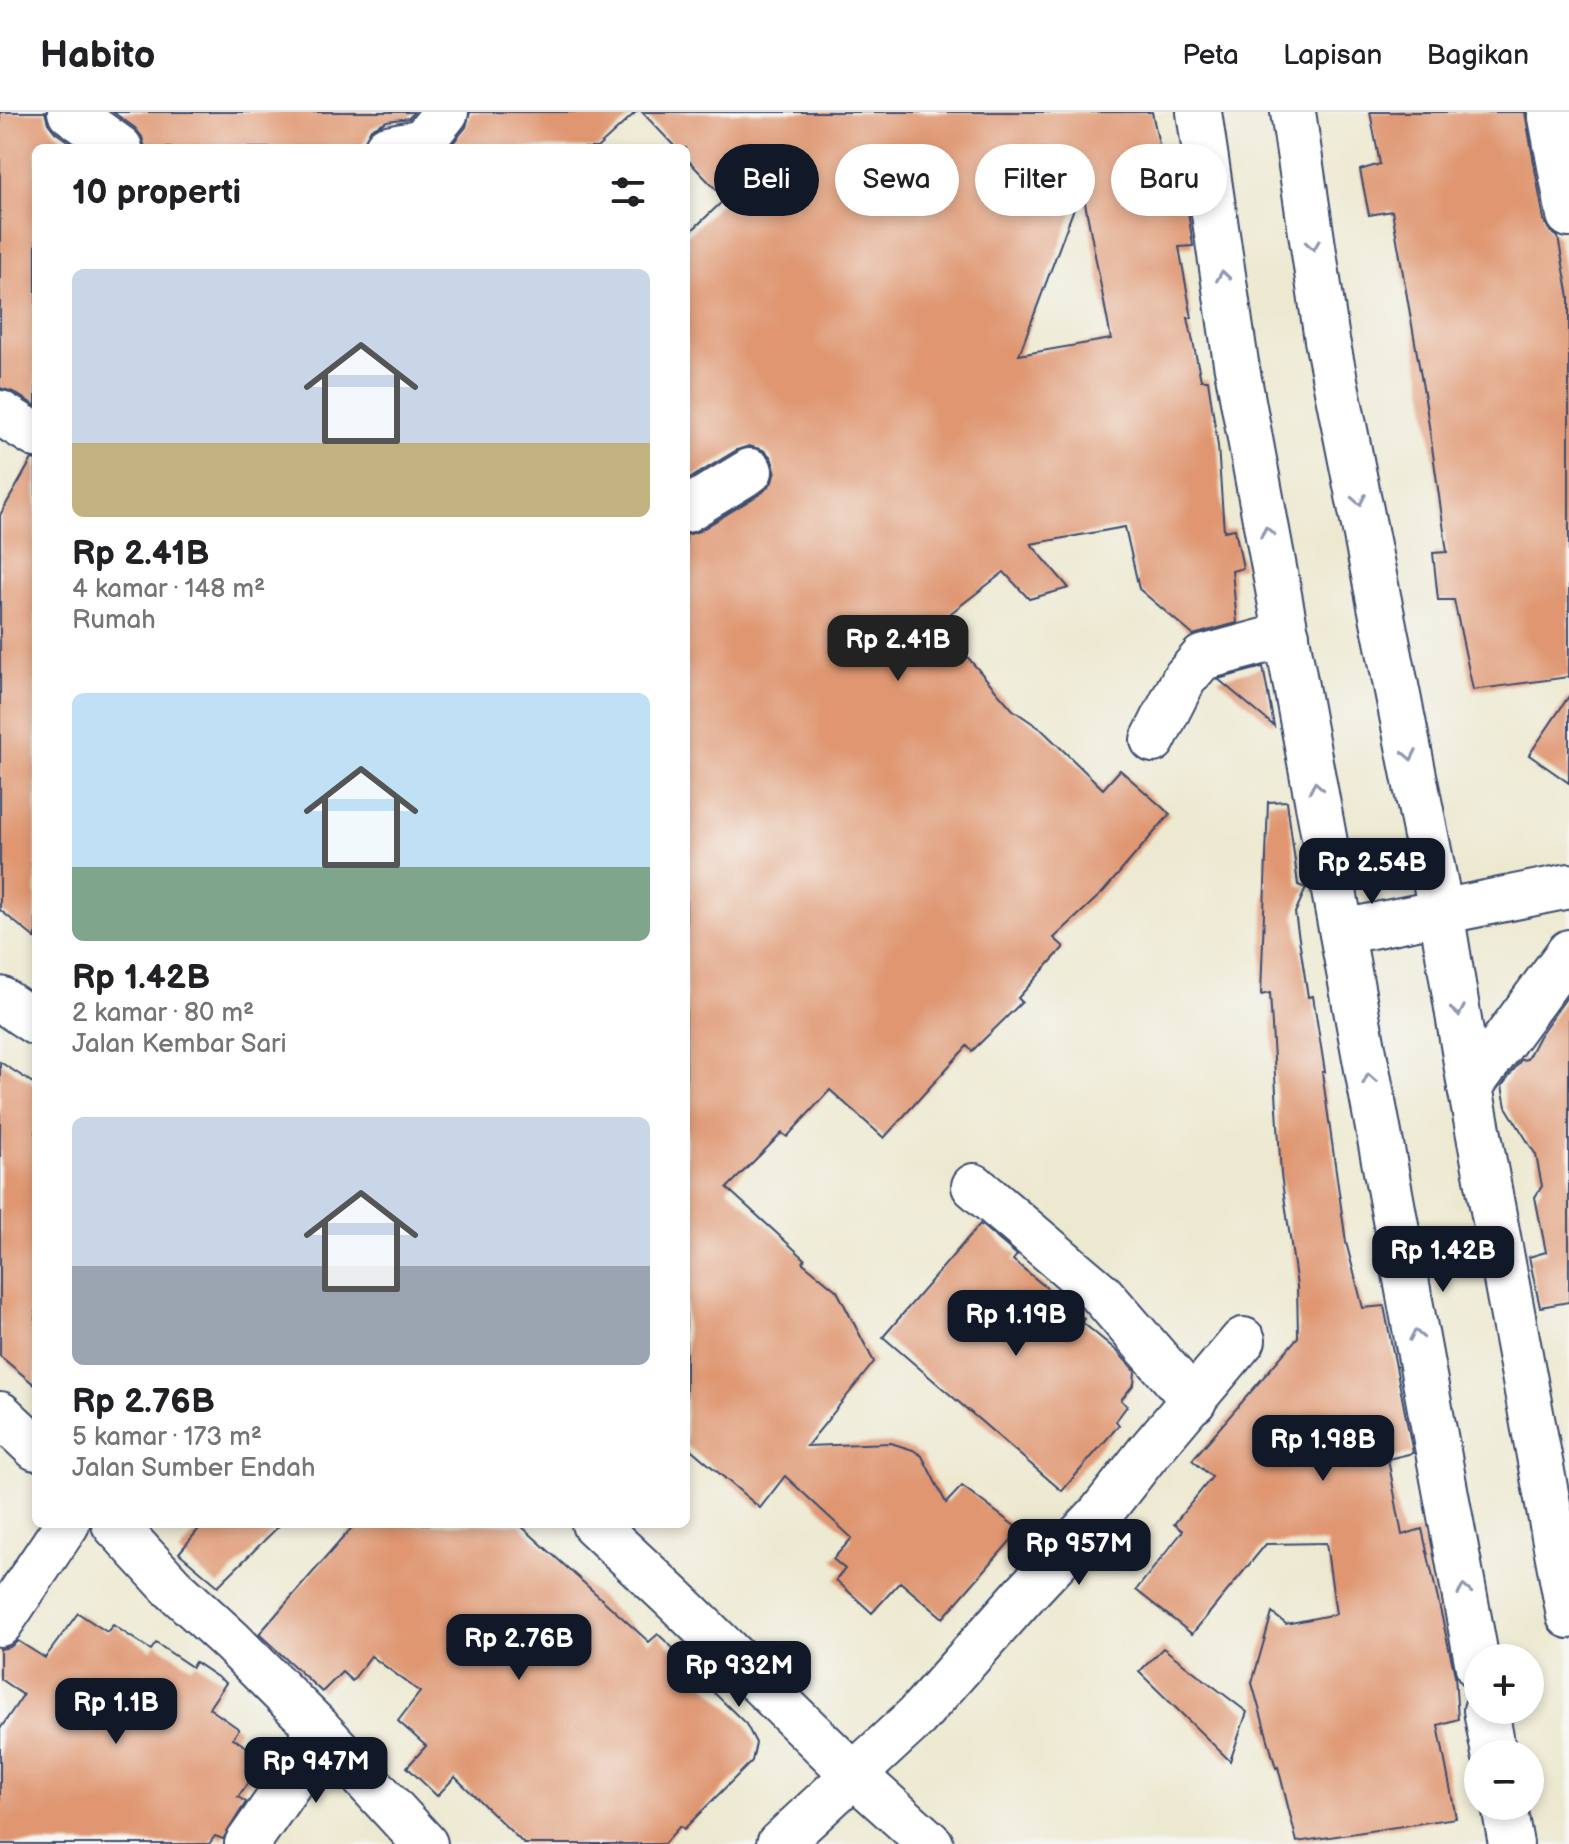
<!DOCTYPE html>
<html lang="id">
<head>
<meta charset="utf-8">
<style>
  :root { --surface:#fff; --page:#f6f6f6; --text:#202124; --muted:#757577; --line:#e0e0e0; --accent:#111827 }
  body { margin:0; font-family:"Balsamiq Sans",sans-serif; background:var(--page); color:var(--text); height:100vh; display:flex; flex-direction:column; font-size:30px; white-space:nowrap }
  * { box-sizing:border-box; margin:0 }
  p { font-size:26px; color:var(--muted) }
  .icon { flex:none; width:44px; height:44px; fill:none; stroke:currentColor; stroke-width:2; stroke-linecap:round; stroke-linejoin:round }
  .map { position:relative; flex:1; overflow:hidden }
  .details { position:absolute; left:32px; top:32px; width:658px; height:1384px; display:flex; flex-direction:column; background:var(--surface); border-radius:12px; box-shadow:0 4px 12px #0003 }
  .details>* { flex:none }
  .top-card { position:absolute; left:714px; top:32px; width:734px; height:72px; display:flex; gap:16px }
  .fabs { position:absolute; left:1464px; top:1532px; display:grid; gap:16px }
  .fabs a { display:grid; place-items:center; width:80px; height:80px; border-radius:50%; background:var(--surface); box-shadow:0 4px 12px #0003; font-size:40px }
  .price { position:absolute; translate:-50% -68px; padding:0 18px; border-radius:16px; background:var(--accent); color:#fff; font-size:26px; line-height:52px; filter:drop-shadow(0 2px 4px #0008) }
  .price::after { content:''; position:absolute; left:50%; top:48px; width:24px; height:18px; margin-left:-12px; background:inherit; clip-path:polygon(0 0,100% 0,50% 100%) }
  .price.active { background:#222; color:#fff }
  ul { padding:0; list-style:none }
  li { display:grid; align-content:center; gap:16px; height:424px; padding:0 40px }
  li span { display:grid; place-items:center; height:248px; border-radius:12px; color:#555 }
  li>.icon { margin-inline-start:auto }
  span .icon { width:144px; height:144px; fill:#fffc; stroke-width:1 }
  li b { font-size:34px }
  h2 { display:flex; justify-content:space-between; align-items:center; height:96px; padding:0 40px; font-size:34px }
  .pill { padding:0 28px; border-radius:36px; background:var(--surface); box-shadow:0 4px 12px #0003; font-size:28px; line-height:72px }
  .pill.active { background:var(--accent); color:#fff }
  header { display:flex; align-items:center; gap:48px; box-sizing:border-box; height:112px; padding:0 40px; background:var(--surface); border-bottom:2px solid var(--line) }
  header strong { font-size:38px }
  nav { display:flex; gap:44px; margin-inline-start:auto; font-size:28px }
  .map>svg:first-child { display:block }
  .building { fill:#df9671; fill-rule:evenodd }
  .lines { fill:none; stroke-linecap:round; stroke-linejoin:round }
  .minor-casing { stroke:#3a4b6f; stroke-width:48 }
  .minor { stroke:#fff; stroke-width:44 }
  .oneway { stroke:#8d97ae }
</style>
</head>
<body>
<header>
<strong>Habito</strong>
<nav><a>Peta</a><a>Lapisan</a><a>Bagikan</a></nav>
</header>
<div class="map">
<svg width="1569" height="1732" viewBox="0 0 1569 1732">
  <rect width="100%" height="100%" fill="#f6f6f2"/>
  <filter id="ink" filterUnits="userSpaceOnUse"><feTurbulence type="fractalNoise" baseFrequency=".0125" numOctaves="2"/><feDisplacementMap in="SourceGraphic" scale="16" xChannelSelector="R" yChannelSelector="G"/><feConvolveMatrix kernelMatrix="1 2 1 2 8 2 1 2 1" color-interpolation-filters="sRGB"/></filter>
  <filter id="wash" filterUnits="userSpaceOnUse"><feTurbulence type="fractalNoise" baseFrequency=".006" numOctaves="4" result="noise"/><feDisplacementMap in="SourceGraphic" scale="32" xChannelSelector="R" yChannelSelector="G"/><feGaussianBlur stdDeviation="1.8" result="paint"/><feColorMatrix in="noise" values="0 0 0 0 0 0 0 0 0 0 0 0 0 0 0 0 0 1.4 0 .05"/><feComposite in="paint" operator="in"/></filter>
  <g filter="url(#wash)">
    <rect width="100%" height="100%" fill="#ede9d1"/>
    <g id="blocks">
      <g class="building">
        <path d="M0 0H45L48 11 55 20 77 36H36V294L13 280 0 276Z"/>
        <path d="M113 0H414L409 6 387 9 371 17 361 36H145L142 25 135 16Z"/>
        <path d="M470 0H636L597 36H449L466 15Z"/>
        <path d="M642 0H1152L1172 93 1187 92 1193 134 1179 135 1192 206H1188L1201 268H1208L1218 334 1224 419 1235 417 1243 456 1232 459 1237 511 1193 523 1139 477 1125 415 1031 432 1069 476 1029 487 1004 460 938 511 1013 598 1041 617 1103 677 1120 658 1170 702 1103 780 1054 826 1064 835 1018 886 1022 890 972 939 967 934 884 1026 830 978 787 1025 782 1021 727 1076 805 1147 803 1151 837 1179 874 1250 807 1334 891 1331 913 1338 922 1344 946 1391 962 1374 1020 1418 943 1506 900 1470 872 1501 836 1468 845 1457 833 1447 852 1426 785 1364 760 1396 686 1333V423L699 419 763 380 772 370 775 358 771 345 763 338 749 334 737 338 686 369V124L725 87 686 46V36H676ZM1082 75 1111 227 1019 243Z"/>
        <path d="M1370 0H1525L1544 108 1550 119 1558 125 1569 185V565L1473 578 1454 488H1438L1433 441 1447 440 1426 293 1392 99 1369 103 1360 58 1380 52Z"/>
        <path d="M32 347 36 348V827L0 798V403Z"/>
        <path d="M1263 555 1274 614 1218 567Z"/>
        <path d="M1569 584V671L1529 643Z"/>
        <path d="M1287 689 1298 773 1306 776 1295 801 1308 885 1313 884 1325 960H1322L1346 1130 1363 1196 1384 1194 1413 1341 1388 1347 1402 1423 1422 1417 1455 1563 1458 1607 1438 1613 1456 1706 1297 1730 1278 1655 1276 1656 1252 1571 1272 1501 1286 1512 1336 1502 1326 1431 1266 1432 1192 1522 1136 1478 1183 1419 1174 1412 1212 1365 1192 1348 1298 1225 1297 1174 1281 1063 1270 881 1261 883 1268 690Z"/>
        <path d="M1569 882V1190L1540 1195 1529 1145 1546 1140 1535 1085 1542 1074 1536 1043 1506 995 1502 974 1521 948 1527 947 1539 924Z"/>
        <path d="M0 950 36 973V1274L0 1244Z"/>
        <path d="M980 1112 1017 1143 1013 1148 1084 1207 1082 1210 1117 1239 1135 1259 1134 1272 1121 1288 1127 1294 1116 1309 1119 1313 1062 1379 883 1225Z"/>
        <path d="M203 1412H281L218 1474 179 1441Z"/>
        <path d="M355 1412H519L649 1530 658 1522 691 1553 689 1556 746 1612 756 1631 752 1649 684 1717 680 1714 664 1732H524L455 1665 437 1684 407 1655 426 1634 398 1609 420 1580 371 1544 352 1569 342 1560 322 1580 259 1522Z"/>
        <path d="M78 1501 107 1520 113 1513 151 1538 156 1531 192 1555 195 1550 226 1571 209 1596 239 1617 233 1626 264 1647 238 1685 246 1690 223 1727 215 1724 209 1732H0V1617L23 1583 0 1567V1537L10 1535 18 1529 45 1546Z"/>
        <path d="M1163 1536 1247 1600 1230 1649 1139 1560Z"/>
      </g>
    </g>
  </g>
  <g filter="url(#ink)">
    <use href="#blocks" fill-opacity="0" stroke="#3a4b6f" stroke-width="2"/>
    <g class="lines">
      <defs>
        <g id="minor">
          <path d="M70 0 120 36"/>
          <path d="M1199 0 1236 251 1478 1555"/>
          <path d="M1293 0 1327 228 1441 799 1470 975 1569 1504"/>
          <path d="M1550 0 1569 103"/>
          <path d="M387 36 423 29 446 0"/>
          <path d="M0 301 36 323"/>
          <path d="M686 398 750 359"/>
          <path d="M1153 628 1184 567 1202 546 1287 523"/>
          <path d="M1342 820 1569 774"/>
          <path d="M0 887 36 911"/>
          <path d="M1470 975 1569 840"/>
          <path d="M974 1074 1102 1183 1194 1289"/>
          <path d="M0 1302 36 1336"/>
          <path d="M114 1412 172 1475 232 1530 317 1615 425 1732"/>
          <path d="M594 1412 674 1487 853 1662 931 1732"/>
          <path d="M0 1512 67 1412"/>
          <path d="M1486 1598 1494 1642"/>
          <path d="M1504 1694 1511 1732"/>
          <path d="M247 1732 293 1666 317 1615"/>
          <path d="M779 1732 916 1605 1024 1483 1100 1402 1147 1342 1243 1228"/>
        </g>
      </defs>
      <use href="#minor" class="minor-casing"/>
      <use href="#minor" class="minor"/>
    </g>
    <defs><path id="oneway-chevron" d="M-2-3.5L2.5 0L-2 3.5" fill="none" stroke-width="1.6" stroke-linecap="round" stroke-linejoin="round" transform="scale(2)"/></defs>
    <g class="oneway">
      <use href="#oneway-chevron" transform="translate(1313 133) rotate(81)"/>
      <use href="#oneway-chevron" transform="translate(1223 164) rotate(-98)"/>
      <use href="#oneway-chevron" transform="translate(1359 388) rotate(79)"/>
      <use href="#oneway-chevron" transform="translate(1267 420) rotate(-101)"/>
      <use href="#oneway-chevron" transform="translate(1410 643) rotate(79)"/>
      <use href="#oneway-chevron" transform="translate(1316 675) rotate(-101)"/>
      <use href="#oneway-chevron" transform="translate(1458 899) rotate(80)"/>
      <use href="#oneway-chevron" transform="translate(1369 967) rotate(-101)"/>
      <use href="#oneway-chevron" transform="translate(1416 1223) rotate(-101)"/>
      <use href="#oneway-chevron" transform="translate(1464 1478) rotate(-101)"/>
    </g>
  </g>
</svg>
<div class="fabs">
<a>+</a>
<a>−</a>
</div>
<b class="price active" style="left:898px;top:571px">Rp 2.41B</b>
<b class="price" style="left:1372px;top:794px">Rp 2.54B</b>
<b class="price" style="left:1443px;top:1182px">Rp 1.42B</b>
<b class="price" style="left:1016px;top:1246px">Rp 1.19B</b>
<b class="price" style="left:1323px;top:1371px">Rp 1.98B</b>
<b class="price" style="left:1079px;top:1475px">Rp 957M</b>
<b class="price" style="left:519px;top:1570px">Rp 2.76B</b>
<b class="price" style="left:739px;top:1597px">Rp 932M</b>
<b class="price" style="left:116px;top:1634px">Rp 1.1B</b>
<b class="price" style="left:316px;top:1693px">Rp 947M</b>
<div class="top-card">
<a class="pill active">Beli</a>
<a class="pill">Sewa</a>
<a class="pill">Filter</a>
<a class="pill">Baru</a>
</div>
<section class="details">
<h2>10 properti<svg class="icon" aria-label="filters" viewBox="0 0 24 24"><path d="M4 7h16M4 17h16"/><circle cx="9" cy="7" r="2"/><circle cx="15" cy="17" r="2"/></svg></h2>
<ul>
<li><span style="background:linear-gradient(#c9d6e8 70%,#c2b280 0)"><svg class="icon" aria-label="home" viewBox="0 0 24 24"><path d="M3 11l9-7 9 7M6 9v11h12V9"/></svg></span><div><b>Rp 2.41B</b><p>4 kamar · 148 m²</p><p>Rumah</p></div></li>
<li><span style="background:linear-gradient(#bfe0f5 70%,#7fa58c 0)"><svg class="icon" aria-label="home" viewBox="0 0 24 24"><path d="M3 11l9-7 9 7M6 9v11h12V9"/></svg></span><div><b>Rp 1.42B</b><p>2 kamar · 80 m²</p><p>Jalan Kembar Sari</p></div></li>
<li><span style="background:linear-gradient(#c9d6e8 60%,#9aa5b1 0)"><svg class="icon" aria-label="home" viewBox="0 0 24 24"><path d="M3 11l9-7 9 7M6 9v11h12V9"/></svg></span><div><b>Rp 2.76B</b><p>5 kamar · 173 m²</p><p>Jalan Sumber Endah</p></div></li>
</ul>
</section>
</div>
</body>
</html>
